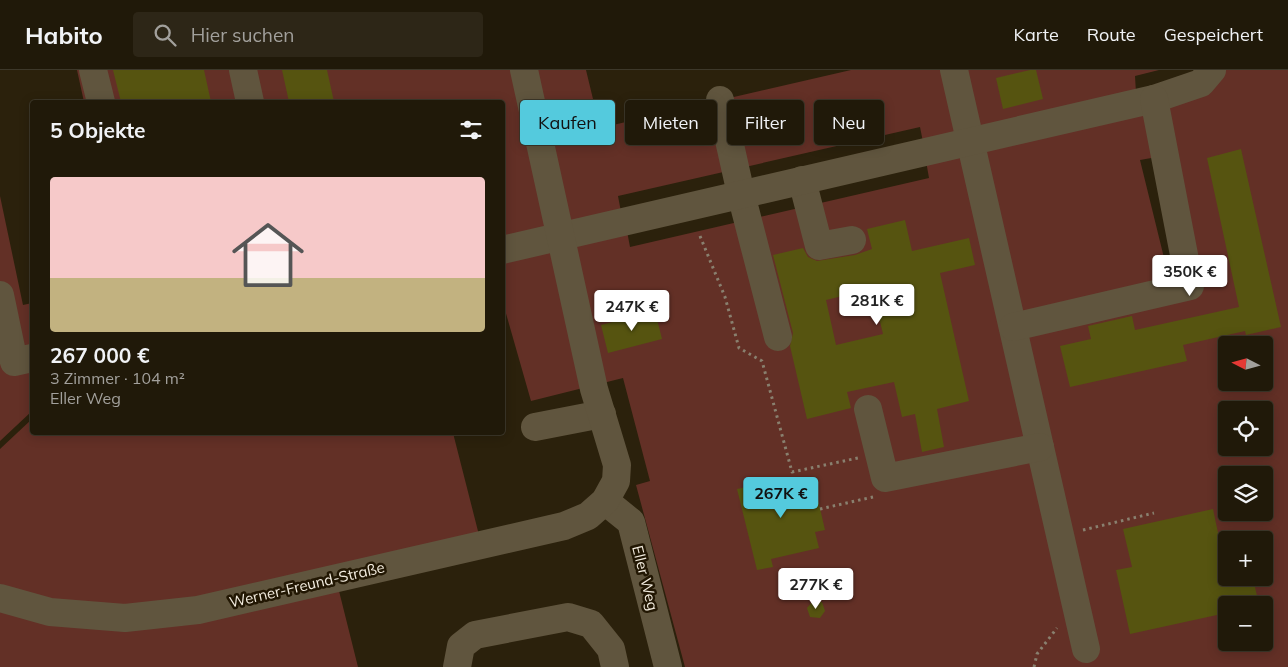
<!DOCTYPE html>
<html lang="de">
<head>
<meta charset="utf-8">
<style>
  :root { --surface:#201909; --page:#2d2617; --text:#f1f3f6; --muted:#a2a09c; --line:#3d382a; --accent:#54cadd }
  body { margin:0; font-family:Mulish,sans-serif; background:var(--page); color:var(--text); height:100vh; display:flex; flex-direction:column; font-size:19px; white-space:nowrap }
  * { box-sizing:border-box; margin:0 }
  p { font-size:16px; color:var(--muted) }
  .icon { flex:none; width:28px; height:28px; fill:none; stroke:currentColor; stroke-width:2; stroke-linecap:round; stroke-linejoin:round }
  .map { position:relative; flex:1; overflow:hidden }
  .sheet { position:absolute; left:30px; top:30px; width:475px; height:335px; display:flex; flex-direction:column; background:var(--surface); border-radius:5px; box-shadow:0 2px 12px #0003,0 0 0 1px var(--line) }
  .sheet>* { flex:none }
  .hud { position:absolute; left:520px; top:30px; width:475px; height:45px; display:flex; gap:10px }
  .needle { width:32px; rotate:276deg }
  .fabs { position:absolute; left:1218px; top:266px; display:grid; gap:10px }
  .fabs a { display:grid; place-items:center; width:55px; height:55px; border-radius:5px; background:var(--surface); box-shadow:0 2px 12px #0003,0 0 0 1px var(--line); font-size:25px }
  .price { position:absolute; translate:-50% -42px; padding:0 11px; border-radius:5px; background:#fff; color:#222; font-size:16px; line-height:32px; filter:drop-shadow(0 1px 2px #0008) }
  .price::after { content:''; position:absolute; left:50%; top:30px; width:15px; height:11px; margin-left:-8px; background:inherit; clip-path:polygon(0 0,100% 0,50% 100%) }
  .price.selected { background:var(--accent); color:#111 }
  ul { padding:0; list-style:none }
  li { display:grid; align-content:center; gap:10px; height:265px; padding:0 20px }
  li+li { border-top:1px solid var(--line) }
  li span { display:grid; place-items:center; height:155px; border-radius:5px; color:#555 }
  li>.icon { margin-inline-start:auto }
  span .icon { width:90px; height:90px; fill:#fffc; stroke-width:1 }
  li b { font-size:21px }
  h2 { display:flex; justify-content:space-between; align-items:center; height:60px; padding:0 20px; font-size:21px }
  .tag { padding:0 18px; border-radius:5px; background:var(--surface); box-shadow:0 2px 12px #0003,0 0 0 1px var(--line); font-size:18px; line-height:45px }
  .tag.selected { background:var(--accent); color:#111 }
  header { display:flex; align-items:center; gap:30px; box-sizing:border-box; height:70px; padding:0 25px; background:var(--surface); border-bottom:1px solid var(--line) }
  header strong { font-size:24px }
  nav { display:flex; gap:28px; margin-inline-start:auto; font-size:18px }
  .search { width:350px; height:45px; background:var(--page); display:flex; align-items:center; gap:12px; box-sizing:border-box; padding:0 18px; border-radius:5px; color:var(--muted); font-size:19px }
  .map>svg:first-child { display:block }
  .green { fill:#633026; fill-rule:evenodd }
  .building { fill:#565410; fill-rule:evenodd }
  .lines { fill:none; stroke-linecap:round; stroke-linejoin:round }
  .path { stroke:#89806f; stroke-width:3; stroke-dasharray:2.5 4; stroke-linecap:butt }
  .minor { stroke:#60553e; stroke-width:28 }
  .labels { text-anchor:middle; stroke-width:5; stroke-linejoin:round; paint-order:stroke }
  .street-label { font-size:15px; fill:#f3ecdf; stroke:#221703 }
</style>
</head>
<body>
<header>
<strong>Habito</strong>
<div class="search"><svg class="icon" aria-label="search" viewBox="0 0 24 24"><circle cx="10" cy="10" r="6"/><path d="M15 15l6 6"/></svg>Hier suchen</div>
<nav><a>Karte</a><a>Route</a><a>Gespeichert</a></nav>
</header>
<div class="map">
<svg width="1288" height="597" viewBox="0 0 1288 597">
  <rect width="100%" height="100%" fill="#2b210c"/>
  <g class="green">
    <path d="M77 0H586L600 58 851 0H1159L1135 6 1136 23 1202 0H1288V597H685L636 415 650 411 623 308 531 331 503 233 502 32H84ZM920 57 923 72 621 142 618 126ZM1157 87 1174 199 1167 200 1140 90ZM926 91 929 108 630 177 627 161ZM1226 275H1264V312H1226ZM1226 340H1264V378H1226ZM1226 405H1264V442H1226ZM1226 470H1264V508H1226ZM1226 535H1264V572H1226Z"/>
    <path d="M0 126 23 235 32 233V341L0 371Z"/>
    <path d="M32 349V362L453 363 479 465 333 497 358 597H0V379Z"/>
  </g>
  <g class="building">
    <path d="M113 0H204L211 32H121Z"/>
    <path d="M282 0H327L334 32H289Z"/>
    <path d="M1030 0H1036L1043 29 1003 39 996 8Z"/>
    <path d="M1241 79 1281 257 1246 265 1245 261 1183 275 1187 291 1070 317 1060 276 1091 269 1088 256 1132 246 1135 260 1239 237 1207 88Z"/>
    <path d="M905 150 912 181 969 168 975 195 940 203 969 331 937 339 944 377 922 382 915 344 902 347 894 312 847 322 851 338 807 349 790 276 793 263 773 185 803 178 808 187 817 191 855 185 872 179 867 159ZM872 219 883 264 836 275 826 230Z"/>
    <path d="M655 241 662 269 608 283 601 255Z"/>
    <path d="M790 407 792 412 813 408 825 460 815 462 819 478 771 489 773 497 757 500 737 419Z"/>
    <path d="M1213 439 1221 477 1226 476V508H1253L1259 535H1226V543L1130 564 1116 500 1132 497 1123 459Z"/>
    <path d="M812 532H822L825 541 820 548 810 547 807 538Z"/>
  </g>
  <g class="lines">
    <g class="path">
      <path d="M700 166 725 227 739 278 762 291 792 402 858 388"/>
      <path d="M820 439 873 427"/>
      <path d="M1083 460 1154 443"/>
      <path d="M1034 597 1037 584 1057 558"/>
    </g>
    <g class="minor">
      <path d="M93 0 101 32"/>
      <path d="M243 0 250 32"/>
      <path d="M954 0 1086 579"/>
      <path d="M720 30 741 124 778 267"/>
      <path d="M802 110 819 176 852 170"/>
      <path d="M502 180 1154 29 1201 13 1212 0"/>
      <path d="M0 225 14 292 32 288"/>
      <path d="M1013 257 1190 216 1154 29"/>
      <path d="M868 339 885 408 1040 377"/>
      <path d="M535 357 602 344"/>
      <path d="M605 431 631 452 668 597"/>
      <path d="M0 528 50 542 125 548 198 540 564 456 588 446 605 431 616 411 617 395 594 319 524 0"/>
      <path d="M457 597 461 576 475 565 568 547 591 554 611 579 615 597"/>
    </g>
  </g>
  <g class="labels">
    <g class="street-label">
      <text transform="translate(645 508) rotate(76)" y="5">Eller Weg</text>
      <text transform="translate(307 515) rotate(-13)" y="5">Werner-Freund-Straße</text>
    </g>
  </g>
</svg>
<div class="fabs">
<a><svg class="needle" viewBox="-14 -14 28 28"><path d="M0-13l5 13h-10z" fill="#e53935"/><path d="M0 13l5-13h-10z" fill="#a2a09c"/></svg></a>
<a><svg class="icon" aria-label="locate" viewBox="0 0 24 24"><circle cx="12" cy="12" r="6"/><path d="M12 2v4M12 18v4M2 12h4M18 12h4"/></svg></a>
<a><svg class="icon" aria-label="layers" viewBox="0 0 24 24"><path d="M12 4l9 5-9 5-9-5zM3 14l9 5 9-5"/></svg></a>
<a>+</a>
<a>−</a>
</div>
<b class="price" style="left:1190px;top:227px">350K €</b>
<b class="price" style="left:877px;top:256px">281K €</b>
<b class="price" style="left:632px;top:262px">247K €</b>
<b class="price selected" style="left:781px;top:449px">267K €</b>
<b class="price" style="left:816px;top:540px">277K €</b>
<div class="hud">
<a class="tag selected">Kaufen</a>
<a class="tag">Mieten</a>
<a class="tag">Filter</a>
<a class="tag">Neu</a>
</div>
<section class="sheet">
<h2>5 Objekte<svg class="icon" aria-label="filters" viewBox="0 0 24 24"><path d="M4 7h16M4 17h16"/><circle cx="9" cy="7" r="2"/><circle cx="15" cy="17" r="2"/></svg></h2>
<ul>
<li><span style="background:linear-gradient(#f6c9c9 65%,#c2b280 0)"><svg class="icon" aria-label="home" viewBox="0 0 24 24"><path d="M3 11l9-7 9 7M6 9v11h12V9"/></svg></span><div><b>267 000 €</b><p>3 Zimmer · 104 m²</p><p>Eller Weg</p></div></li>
</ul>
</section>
</div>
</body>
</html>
